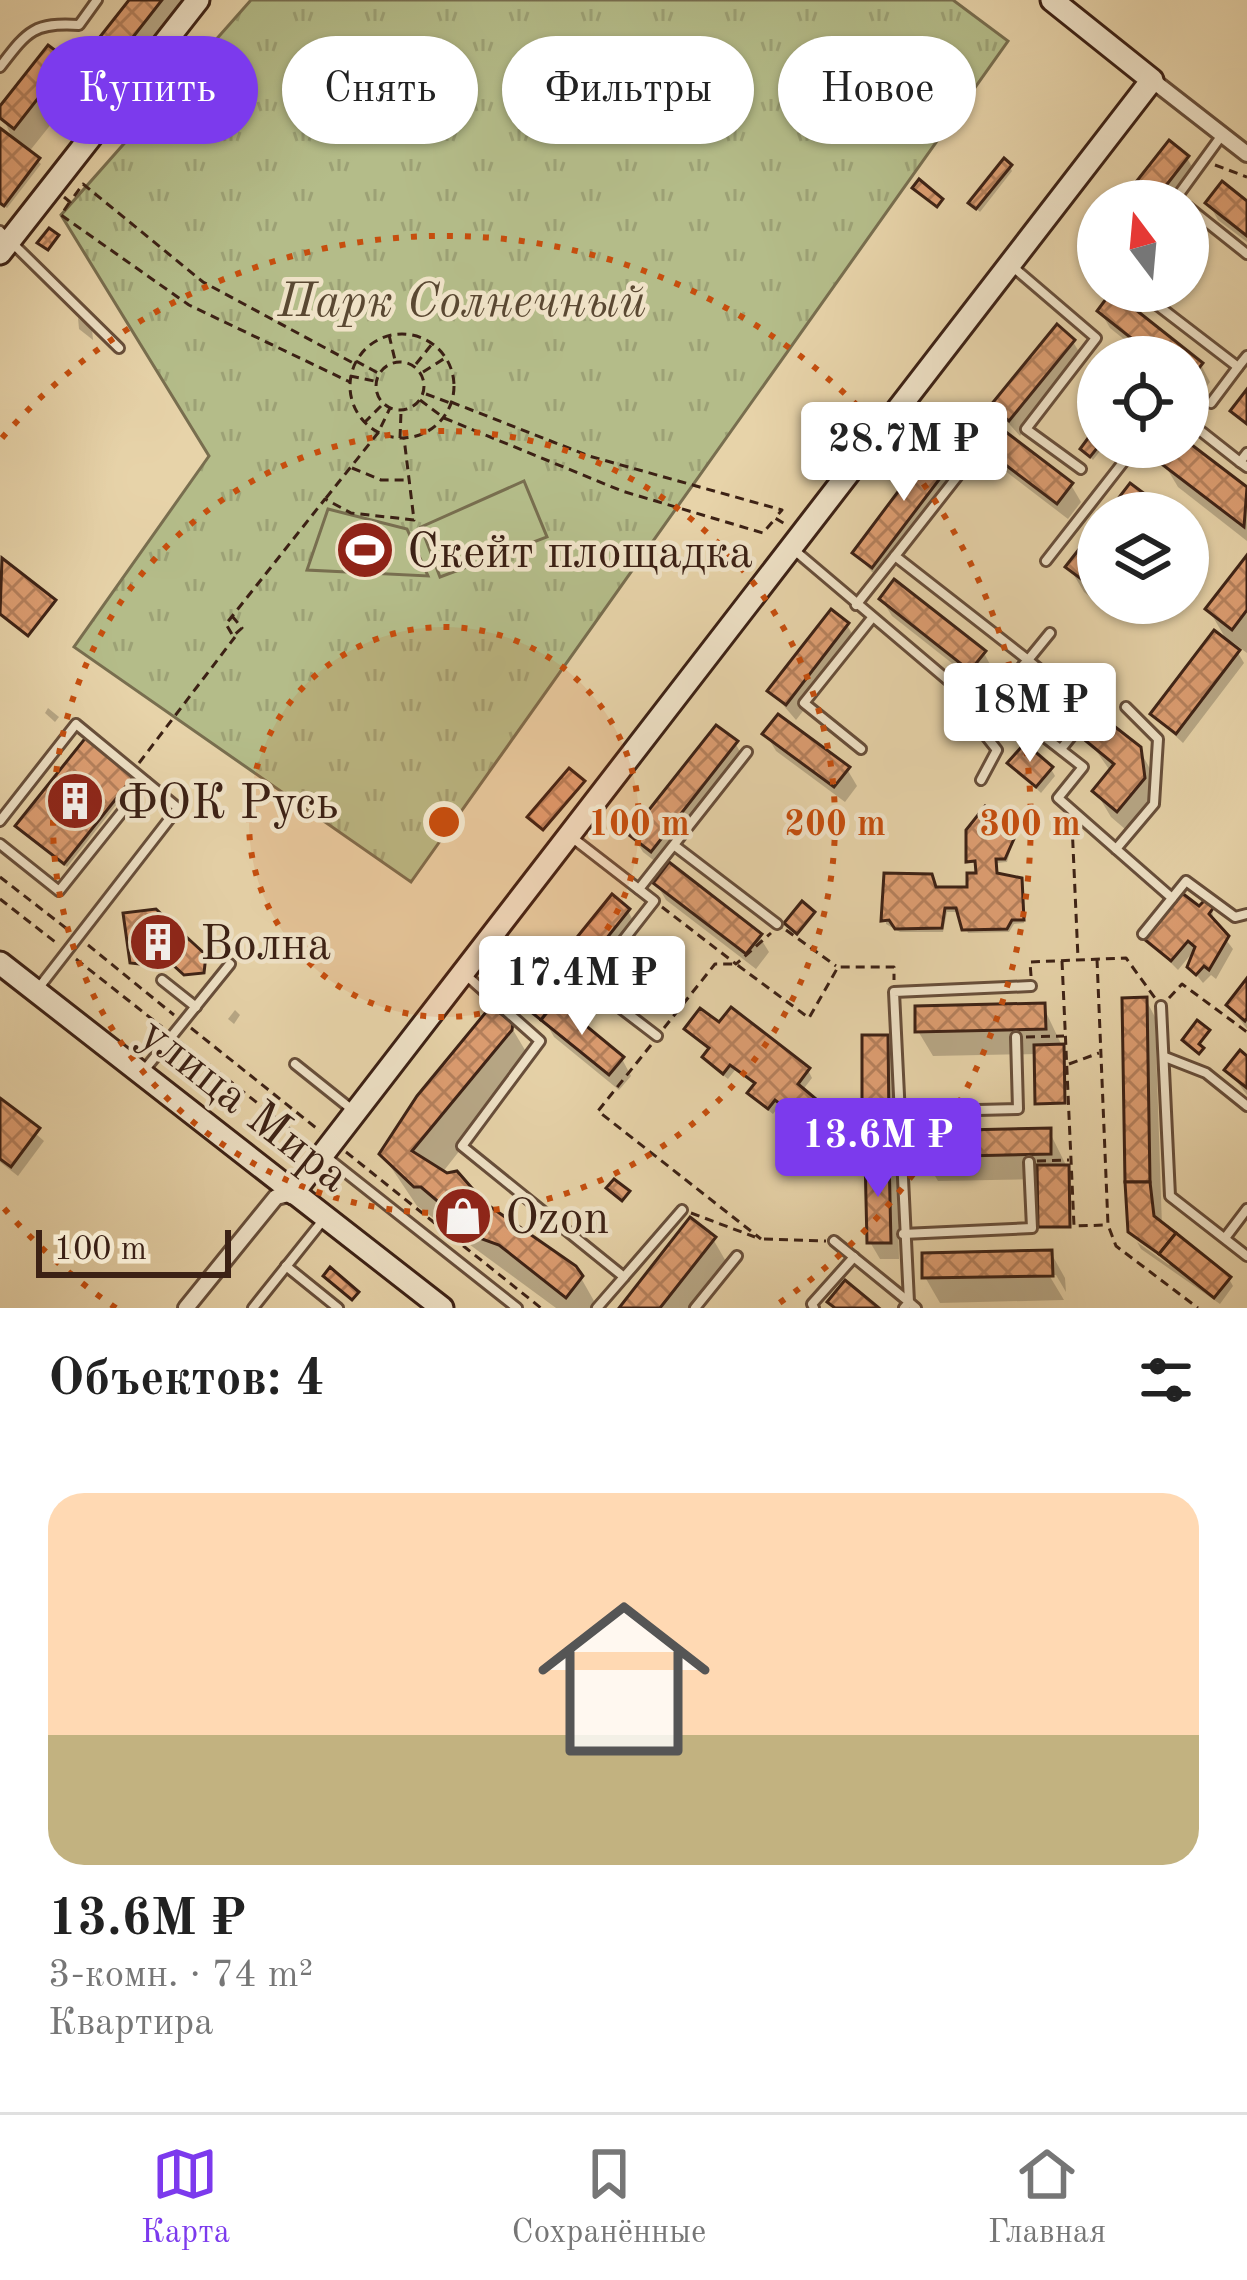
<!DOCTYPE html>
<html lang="ru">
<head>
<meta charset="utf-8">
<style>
  :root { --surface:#fff; --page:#f2f2f2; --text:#222; --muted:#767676; --line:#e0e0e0; --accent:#7c3aed }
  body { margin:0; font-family:"Old Standard TT",serif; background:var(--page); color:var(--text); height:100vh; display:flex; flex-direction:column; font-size:45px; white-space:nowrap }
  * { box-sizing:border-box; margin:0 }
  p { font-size:39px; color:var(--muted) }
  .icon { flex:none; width:66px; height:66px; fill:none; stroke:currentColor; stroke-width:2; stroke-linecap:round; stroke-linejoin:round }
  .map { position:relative; height:1308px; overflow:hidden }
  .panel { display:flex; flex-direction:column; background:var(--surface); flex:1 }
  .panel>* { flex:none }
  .top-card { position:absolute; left:36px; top:36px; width:1176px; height:108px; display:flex; gap:24px }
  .needle { width:78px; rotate:344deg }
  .controls { position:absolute; left:1077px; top:180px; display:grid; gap:24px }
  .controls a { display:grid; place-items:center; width:132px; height:132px; border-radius:50%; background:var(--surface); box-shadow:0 3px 9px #0004; font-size:60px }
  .scale { position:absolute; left:36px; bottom:30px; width:195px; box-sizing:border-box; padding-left:12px; border:6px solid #3c2115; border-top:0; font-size:33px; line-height:42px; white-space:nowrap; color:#3c2115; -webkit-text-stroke:9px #efe2c7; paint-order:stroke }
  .price { position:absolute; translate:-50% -102px; padding:0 27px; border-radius:12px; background:#fff; color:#222; font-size:39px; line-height:78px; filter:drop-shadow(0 3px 6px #0008) }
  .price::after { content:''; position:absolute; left:50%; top:72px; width:36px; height:27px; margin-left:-18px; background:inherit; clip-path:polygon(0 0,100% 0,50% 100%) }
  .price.active { background:var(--accent); color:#fff }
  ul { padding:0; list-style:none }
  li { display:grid; align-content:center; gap:24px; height:636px; padding:0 48px }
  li+li { border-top:3px solid var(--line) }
  li span { display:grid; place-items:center; height:372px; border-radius:36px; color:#555 }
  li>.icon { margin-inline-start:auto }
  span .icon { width:216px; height:216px; fill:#fffc; stroke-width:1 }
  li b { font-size:51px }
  h2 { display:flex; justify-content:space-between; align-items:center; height:144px; padding:0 48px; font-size:51px }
  .pill { padding:0 42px; border-radius:54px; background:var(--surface); box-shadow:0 3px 9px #0004; font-size:42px; line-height:108px }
  .pill.active { background:var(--accent); color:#fff }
  .dock { display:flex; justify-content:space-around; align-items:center; height:168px; border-top:3px solid var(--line); background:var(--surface); font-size:33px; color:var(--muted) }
  .dock a { display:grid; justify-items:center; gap:6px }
  .dock .active { color:var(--accent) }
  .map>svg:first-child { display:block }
  .park { fill:url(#park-tufts); stroke:#786e4f; stroke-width:3 }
  .pitch { fill:#b4bc89; stroke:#786e4f; stroke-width:3 }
  .shadow { fill:#0003 }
  .building { fill:url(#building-cross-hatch); stroke:#3c2115; stroke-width:3 }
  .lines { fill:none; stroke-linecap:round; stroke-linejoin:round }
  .lane-casing { stroke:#674e3a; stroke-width:14 }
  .street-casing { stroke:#674e3a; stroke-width:20 }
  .secondary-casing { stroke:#3c2115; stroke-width:27 }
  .path { stroke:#3c2115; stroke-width:3; stroke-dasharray:9 6; stroke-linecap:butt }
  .lane { stroke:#efe2c7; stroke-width:8 }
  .street { stroke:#efe2c7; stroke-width:14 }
  .secondary { stroke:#efe2c7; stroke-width:21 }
  .ring { fill:none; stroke:#c64e0e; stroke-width:6; stroke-dasharray:6 12 }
  .labels { text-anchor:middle; stroke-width:9; stroke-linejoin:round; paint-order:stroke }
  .park-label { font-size:48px; font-style:italic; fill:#5a4832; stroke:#efe2c7 }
  .poi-label { font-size:48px; fill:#3c2115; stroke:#efe2c7; text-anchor:start }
  .street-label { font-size:48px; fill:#3c2115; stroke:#efe2c7 }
  .centre { fill:#c64e0e; stroke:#efe2c7; stroke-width:6 }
  .ring-label { font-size:36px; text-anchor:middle; font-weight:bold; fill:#c64e0e; stroke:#efe2c7; stroke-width:9; stroke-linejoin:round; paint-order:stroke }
</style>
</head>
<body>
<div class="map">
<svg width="1247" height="1308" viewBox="0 0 1247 1308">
  <defs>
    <pattern id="park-tufts" width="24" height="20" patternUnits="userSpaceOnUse" patternTransform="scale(3)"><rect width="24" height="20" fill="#b4bc89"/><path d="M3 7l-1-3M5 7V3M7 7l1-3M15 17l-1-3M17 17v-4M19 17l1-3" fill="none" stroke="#9ca175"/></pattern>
    <pattern id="building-cross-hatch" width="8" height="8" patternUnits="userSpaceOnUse" patternTransform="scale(3)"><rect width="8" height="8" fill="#de9e72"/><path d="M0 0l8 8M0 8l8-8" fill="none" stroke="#b5805c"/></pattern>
  </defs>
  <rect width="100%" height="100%" fill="#e7d3a9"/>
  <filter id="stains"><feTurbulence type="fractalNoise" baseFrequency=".00167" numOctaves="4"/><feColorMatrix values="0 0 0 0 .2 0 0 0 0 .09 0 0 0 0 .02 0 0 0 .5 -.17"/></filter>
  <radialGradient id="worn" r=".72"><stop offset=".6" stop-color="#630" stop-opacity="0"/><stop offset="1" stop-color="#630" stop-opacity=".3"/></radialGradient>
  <path class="park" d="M251 0H953L1008 41 411 882 74 647 209 456 61 215Z"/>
  <g class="pitch">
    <path d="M524 481 547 537 440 577 421 527Z"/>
    <path d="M328 509 407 529 428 576 307 570Z"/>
  </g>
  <g class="shadow">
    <path d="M132 0H196L110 111 84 83 28 153 41 164 7 208 0 203V132L14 142 0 111 65 62 73 76Z"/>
    <path d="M1187 158 1197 175 1176 201H1125Z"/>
    <path d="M1010 167 1012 171 980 212 974 207Z"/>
    <path d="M1209 204 1247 205V242L1218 220Z"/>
    <path d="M1113 296 1201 365 1210 382 1198 398 1188 390V357H1146L1110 328 1100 311Z"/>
    <path d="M78 318 92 329 93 340 79 329Z"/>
    <path d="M1073 342 1083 358 1020 436 994 407Z"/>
    <path d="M1095 434 1103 447 1093 460 1083 450Z"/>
    <path d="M1188 446 1247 491V541L1178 487 1163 462 1175 447Z"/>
    <path d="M990 450 1071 485 1081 502 1068 519 1000 467Z"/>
    <path d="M954 458 964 475 882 583 855 553Z"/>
    <path d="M1098 529V603H1113L1107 611 1084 592 1069 567Z"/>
    <path d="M1247 560V653L1231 641 1244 663 1183 743 1153 715 1230 646 1209 610Z"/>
    <path d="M2 562 55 604 29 635 0 612Z"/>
    <path d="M882 600 984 653 993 670 981 686 892 616Z"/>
    <path d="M847 625 857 642 796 720 771 691Z"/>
    <path d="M48 708 59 717 55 722 45 713Z"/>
    <path d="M766 734 847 769 857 786 845 802 776 751Z"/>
    <path d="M1090 742 1139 749 1154 776 1158 805 1132 835 1111 817 1096 792 1111 772Z"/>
    <path d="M735 743 745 760 665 863 759 936 769 952 756 969 666 900 656 883 666 870 643 852 633 836Z"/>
    <path d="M1011 764 1051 769 1055 776 1041 793Z"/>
    <path d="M133 777 135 781 67 867 21 831Z"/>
    <path d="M1015 834 1007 862 997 863V877L1022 886 1024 923 1014 924 1009 932 968 933 960 912H947L943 932H900L886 924 885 876 935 890H970L979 876 978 865 969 861Z"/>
    <path d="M1212 909 1214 924 1233 949 1216 979 1211 975 1203 983 1190 967 1197 947 1178 970 1148 940Z"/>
    <path d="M628 911 637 928 573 1008 560 997 554 1004 622 1059 631 1076 619 1090 554 1037 545 1021V982Z"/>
    <path d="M1247 983V1029L1229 1005Z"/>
    <path d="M1146 1000 1155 1017 1162 1226 1229 1279 1233 1286 1220 1304 1141 1249 1137 1242 1169 1265 1173 1260 1131 1231Z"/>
    <path d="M1043 1006 1063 1048 1064 1104 1038 1103 1037 1054 933 1056 918 1031Z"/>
    <path d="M235 1010 240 1015 234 1024 228 1019Z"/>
    <path d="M510 1025 531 1060 442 1173 581 1278 598 1308H556L417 1206 382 1154Z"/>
    <path d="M688 1029 808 1070 812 1078 802 1091 818 1108 805 1125 780 1105 773 1114 755 1100 751 1093 756 1086 735 1070 728 1079 710 1065 706 1057 711 1051Z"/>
    <path d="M886 1038 896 1055 897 1138H875L865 1121Z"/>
    <path d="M1247 1060V1095L1228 1070Z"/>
    <path d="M0 1102 44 1141 18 1176 0 1162Z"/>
    <path d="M1049 1131 1068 1169 1069 1227H1042L1040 1179 938 1181 923 1156Z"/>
    <path d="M887 1159 897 1175 899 1259H880L870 1242Z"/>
    <path d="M713 1239 728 1265 694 1308H623Z"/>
    <path d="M1051 1253 1065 1278 1066 1292 1056 1275H1049L1064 1300 940 1303 925 1277Z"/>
  </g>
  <g class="building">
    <path d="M129 0H162L94 87 73 71Z"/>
    <path d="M48 45 68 60 14 129 0 118V106Z"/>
    <path d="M0 128 40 158 4 206 0 203Z"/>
    <path d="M1169 140 1189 156 1154 201H1121Z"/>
    <path d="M1004 158 1012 165 976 209 968 203Z"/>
    <path d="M919 179 943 199 937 207 912 188Z"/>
    <path d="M1222 181 1247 201V236L1205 203Z"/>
    <path d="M49 228 59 235 48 250 37 243Z"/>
    <path d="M1098 231V261L1083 250Z"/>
    <path d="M1112 291 1203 363 1188 382V357H1155L1097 311Z"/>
    <path d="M1057 324 1075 340 1009 421 990 406Z"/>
    <path d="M1247 389V424L1230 411Z"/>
    <path d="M1002 429 1073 483 1057 504 986 450Z"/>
    <path d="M1094 430 1098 447 1090 457 1080 449Z"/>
    <path d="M936 441 957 456 872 568 852 553Z"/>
    <path d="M1188 442 1247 487 1244 527 1159 462 1171 447H1188Z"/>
    <path d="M1130 483 1157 503 1149 513H1107Z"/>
    <path d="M1098 525V579L1092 587 1065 567Z"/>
    <path d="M1247 555V610L1232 630 1205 609Z"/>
    <path d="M2 558 56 600 28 636 0 614Z"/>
    <path d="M894 579 986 651 970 671 879 599Z"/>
    <path d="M831 609 849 623 786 705 767 691Z"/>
    <path d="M1214 630 1240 650 1176 734 1150 714Z"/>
    <path d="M778 714 850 767 834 787 762 734Z"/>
    <path d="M1105 719 1141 747 1145 778 1117 812 1092 791 1114 764 1086 741Z"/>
    <path d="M716 725 738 741 651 852 629 835Z"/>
    <path d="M87 736 135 775 64 864 15 826Z"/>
    <path d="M1025 743 1053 767 1036 787 1007 763Z"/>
    <path d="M569 768 585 781 543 830 527 817Z"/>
    <path d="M985 806 1017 832 1005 859H996L997 873 1022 878 1024 920H1012L1007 929 962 930 956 908H945L942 928 895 929 889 920 881 921 884 873 932 874 936 887H967V873H976L975 861 966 862V830Z"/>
    <path d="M669 862 762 934 746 954 653 883Z"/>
    <path d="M1182 893 1199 906 1205 900 1214 907 1209 914 1229 936 1209 970 1204 966 1196 975 1187 967 1195 947 1188 941 1171 961 1144 939Z"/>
    <path d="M612 894 630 909 563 993 544 978Z"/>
    <path d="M802 901 815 912 797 934 784 923Z"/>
    <path d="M156 909 206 955 204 973 184 975 163 956 148 965 130 963 123 913Z"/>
    <path d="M526 963 563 993 541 1020 504 990Z"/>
    <path d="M1247 978V1018L1245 1021 1226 1005Z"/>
    <path d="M1147 997 1150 1182H1125L1122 998Z"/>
    <path d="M556 1001 624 1057 609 1075 541 1020Z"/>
    <path d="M1045 1003 1046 1029 915 1032V1006Z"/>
    <path d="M491 1006 513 1023 512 1030 412 1151 447 1173 457 1171 485 1203 576 1266 583 1276 566 1298 499 1245 482 1239 421 1187H414L379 1154 417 1096Z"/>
    <path d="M731 1007 810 1068 798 1084 816 1099 800 1119 775 1100 768 1109 747 1093 755 1083 730 1065 723 1074 702 1057 709 1048 684 1029 700 1008 719 1022Z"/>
    <path d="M1197 1020 1210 1030 1199 1044 1204 1048 1199 1054 1182 1040Z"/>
    <path d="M862 1035H888L889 1122H862Z"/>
    <path d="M1064 1044 1065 1103 1035 1104 1034 1045Z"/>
    <path d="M1240 1050 1247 1056V1088L1224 1070Z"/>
    <path d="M0 1098 40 1128 11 1167 0 1159Z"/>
    <path d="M1051 1128V1154L920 1157V1131Z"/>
    <path d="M865 1156H889L891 1243H867Z"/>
    <path d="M1037 1165H1069L1070 1227H1038Z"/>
    <path d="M614 1179 630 1191 622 1201 606 1188Z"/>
    <path d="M1125 1182H1150L1154 1216 1176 1233 1159 1254 1128 1232Z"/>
    <path d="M690 1217 716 1237 660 1308H619Z"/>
    <path d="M1176 1233 1231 1277 1214 1298 1159 1254Z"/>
    <path d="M1052 1250 1053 1276 922 1278V1253Z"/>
    <path d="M330 1267 359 1292 352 1300 323 1276Z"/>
    <path d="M845 1280 879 1308H835L827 1302Z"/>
  </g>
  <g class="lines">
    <defs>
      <g id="lane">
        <path d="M0 67C27 32 33 22 79 25L97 0"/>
        <path d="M1174 201 1222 135"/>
        <path d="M1188 207 1247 254"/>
        <path d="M0 231 119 348"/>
        <path d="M1013 267 1096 338 1026 429 1081 469"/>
        <path d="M1139 291 1238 367 1247 356"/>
        <path d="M1211 403 1238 367"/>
        <path d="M1188 421 1240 462"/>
        <path d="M1247 453 1240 462 1247 467"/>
        <path d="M793 549 983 710 1028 660 895 556 964 468"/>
        <path d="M1046 561 1135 447"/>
        <path d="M856 605 895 556"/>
        <path d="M1050 633 1028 660 1091 712 1061 749"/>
        <path d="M997 700 1083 767 1058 798 1116 849 1154 804 1158 739 1126 707"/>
        <path d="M861 749 804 703 872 618"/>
        <path d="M981 780 997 750 978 726 983 710"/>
        <path d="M0 821 76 724 178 808 37 990"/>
        <path d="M574 839 654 901 589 984 657 1036"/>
        <path d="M0 844 59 891 146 782"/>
        <path d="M675 846 777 924"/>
        <path d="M1116 849 1172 898"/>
        <path d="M639 889 747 752"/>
        <path d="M1143 934 1186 881 1235 917 1247 914"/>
        <path d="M467 976 540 1041 462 1146 624 1277 597 1308"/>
        <path d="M162 980 196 1007"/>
        <path d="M1161 1006 1170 1196 1247 1256"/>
        <path d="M1165 1057 1206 1073 1247 1106"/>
        <path d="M295 1064 355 1112"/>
        <path d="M142 1073 230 964"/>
        <path d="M898 1112 1018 1109 1016 1037"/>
        <path d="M325 1156 517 1308"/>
        <path d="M903 1234 1032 1228 1029 1162"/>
        <path d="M1225 1238 1247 1209"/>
        <path d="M834 1241 909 1302 904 1308"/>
        <path d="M286 1266 338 1308"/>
        <path d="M624 1277 682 1210"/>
        <path d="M253 1308 324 1219"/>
        <path d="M695 1308 737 1256"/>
        <path d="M814 1308 812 1304 854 1257"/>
        <path d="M916 1308 909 1302 894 992 1031 986"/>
      </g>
      <g id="street">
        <path d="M1152 80 1247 154"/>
        <path d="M186 1308 276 1197 293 1193"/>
      </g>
      <g id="secondary">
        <path d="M0 253 198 0"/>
        <path d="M0 963 442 1308"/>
        <path d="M293 1193 1152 80 1052 0"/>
      </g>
    </defs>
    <use href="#lane" class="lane-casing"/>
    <use href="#street" class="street-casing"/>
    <use href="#secondary" class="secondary-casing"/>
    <g class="path">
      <path d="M1215 165 1247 177"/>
      <path d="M64 197 70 202 83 184 203 282 355 364"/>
      <path d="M69 203 61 215 189 305 350 382"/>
      <circle cx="402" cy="386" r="52"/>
      <path d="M389 335 395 360"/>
      <path d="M356 361 378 373"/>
      <circle cx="400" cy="386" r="24"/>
      <path d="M416 364 432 344"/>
      <path d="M423 372 445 358"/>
      <path d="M350 376 374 381"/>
      <path d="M426 394 450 403"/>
      <path d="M420 400 444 418 622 491 763 533 774 520"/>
      <path d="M451 402 589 456 782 510 775 518 785 524"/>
      <path d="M364 423 382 405"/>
      <path d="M400 438 401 412"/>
      <path d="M352 468 381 480H405"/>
      <path d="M326 498 378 433 390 408"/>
      <path d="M232 616 242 628 233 636 226 624 325 499 351 513 414 520 404 438"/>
      <path d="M139 763 235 637"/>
      <path d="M1072 824 1078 958"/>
      <path d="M0 877 71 932"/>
      <path d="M0 899 59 945"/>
      <path d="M662 907 736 964 771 933"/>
      <path d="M786 930 836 966"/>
      <path d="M88 945 174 1015"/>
      <path d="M76 959 162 1027"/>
      <path d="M1097 959 1108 1225 1116 1246 1198 1308"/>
      <path d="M1062 961 1074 1226 1106 1225"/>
      <path d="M1031 976 1030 962 1126 958 1155 998"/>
      <path d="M1169 998 1182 984 1247 1032"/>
      <path d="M191 1028 320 1131"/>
      <path d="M664 1028 715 964H736L809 1018 838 967H894V980"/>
      <path d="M1026 1037 1064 1036"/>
      <path d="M179 1041 308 1143"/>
      <path d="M651 1045 598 1111 761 1239"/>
      <path d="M1069 1064 1099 1053"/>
      <path d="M346 1152 541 1308"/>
      <path d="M1037 1161 1069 1160"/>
      <path d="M691 1213 755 1237"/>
      <path d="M764 1239 826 1241"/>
    </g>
    <use href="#lane" class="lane"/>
    <use href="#street" class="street"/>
    <use href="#secondary" class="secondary"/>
  </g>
  <circle cx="444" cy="822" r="195" fill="#c64e0e" fill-opacity=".12"/>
  <g class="ring">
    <circle cx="444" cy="822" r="195"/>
    <circle cx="444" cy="822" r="391"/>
    <path d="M116 1308A586 586 0 0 1 2 1206M2 438A586 586 0 1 1 772 1308"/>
  </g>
  <defs>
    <symbol id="stadium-disc" viewBox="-11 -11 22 22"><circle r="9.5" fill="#8f2418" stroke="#efe2c7"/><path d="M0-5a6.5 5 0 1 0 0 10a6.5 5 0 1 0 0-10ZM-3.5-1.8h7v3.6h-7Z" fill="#fff"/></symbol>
    <symbol id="building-disc" viewBox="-11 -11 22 22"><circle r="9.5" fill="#8f2418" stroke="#efe2c7"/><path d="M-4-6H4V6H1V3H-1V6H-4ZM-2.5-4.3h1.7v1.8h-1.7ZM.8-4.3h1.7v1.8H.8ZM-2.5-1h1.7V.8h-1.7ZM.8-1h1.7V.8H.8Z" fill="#fff"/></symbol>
    <symbol id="shop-disc" viewBox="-11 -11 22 22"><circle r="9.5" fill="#8f2418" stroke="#efe2c7"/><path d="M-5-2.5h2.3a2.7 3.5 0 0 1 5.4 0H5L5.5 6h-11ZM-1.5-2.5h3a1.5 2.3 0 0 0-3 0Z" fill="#fff"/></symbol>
  </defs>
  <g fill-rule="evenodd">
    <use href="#stadium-disc" x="332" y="517" width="66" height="66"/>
    <use href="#building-disc" x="42" y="768" width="66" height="66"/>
    <use href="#building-disc" x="125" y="909" width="66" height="66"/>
    <use href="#shop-disc" x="430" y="1183" width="66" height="66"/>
  </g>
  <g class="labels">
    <g class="park-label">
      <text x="462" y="316">Парк Солнечный</text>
    </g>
    <g class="poi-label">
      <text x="407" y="567">Скейт площадка</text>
      <text x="117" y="818">ФОК Русь</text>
      <text x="200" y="959">Волна</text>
      <text x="505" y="1233">Ozon</text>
    </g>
    <g class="street-label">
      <text transform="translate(246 1103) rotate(38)" y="17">улица Мира</text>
    </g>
  </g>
  <circle cx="444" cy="822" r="18" class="centre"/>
  <g class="ring-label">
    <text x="639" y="835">100 m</text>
    <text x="835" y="835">200 m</text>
    <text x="1030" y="835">300 m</text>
  </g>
  <rect width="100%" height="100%" filter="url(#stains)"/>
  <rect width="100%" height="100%" fill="url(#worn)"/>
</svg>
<div class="controls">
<a><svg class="needle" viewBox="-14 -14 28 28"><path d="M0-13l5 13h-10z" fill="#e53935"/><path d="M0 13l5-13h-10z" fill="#767676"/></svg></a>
<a><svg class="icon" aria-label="locate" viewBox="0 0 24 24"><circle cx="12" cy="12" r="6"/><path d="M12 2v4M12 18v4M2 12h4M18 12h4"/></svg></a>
<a><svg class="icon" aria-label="layers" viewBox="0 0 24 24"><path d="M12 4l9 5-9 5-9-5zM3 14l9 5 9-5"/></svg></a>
</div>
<div class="scale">100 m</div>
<b class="price" style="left:904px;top:504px">28.7M ₽</b>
<b class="price" style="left:1030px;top:765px">18M ₽</b>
<b class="price" style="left:582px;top:1038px">17.4M ₽</b>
<b class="price active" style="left:878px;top:1200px">13.6M ₽</b>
<div class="top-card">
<a class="pill active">Купить</a>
<a class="pill">Снять</a>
<a class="pill">Фильтры</a>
<a class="pill">Новое</a>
</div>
</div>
<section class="panel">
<h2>Объектов: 4<svg class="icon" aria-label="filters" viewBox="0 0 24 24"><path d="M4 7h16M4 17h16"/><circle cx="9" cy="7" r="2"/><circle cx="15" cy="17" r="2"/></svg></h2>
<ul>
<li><span style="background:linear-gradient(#ffd9b3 65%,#c2b280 0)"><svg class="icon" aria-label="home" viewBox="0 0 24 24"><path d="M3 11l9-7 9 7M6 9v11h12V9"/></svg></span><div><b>13.6M ₽</b><p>3-комн. · 74 m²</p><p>Квартира</p></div></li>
</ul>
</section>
<nav class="dock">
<a class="active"><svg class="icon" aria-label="map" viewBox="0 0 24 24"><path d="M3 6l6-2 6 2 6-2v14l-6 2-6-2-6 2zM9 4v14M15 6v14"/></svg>Карта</a>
<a><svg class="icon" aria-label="saved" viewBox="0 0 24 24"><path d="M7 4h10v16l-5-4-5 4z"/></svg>Сохранённые</a>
<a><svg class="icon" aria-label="home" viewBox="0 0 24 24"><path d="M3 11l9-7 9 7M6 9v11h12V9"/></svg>Главная</a>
</nav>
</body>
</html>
